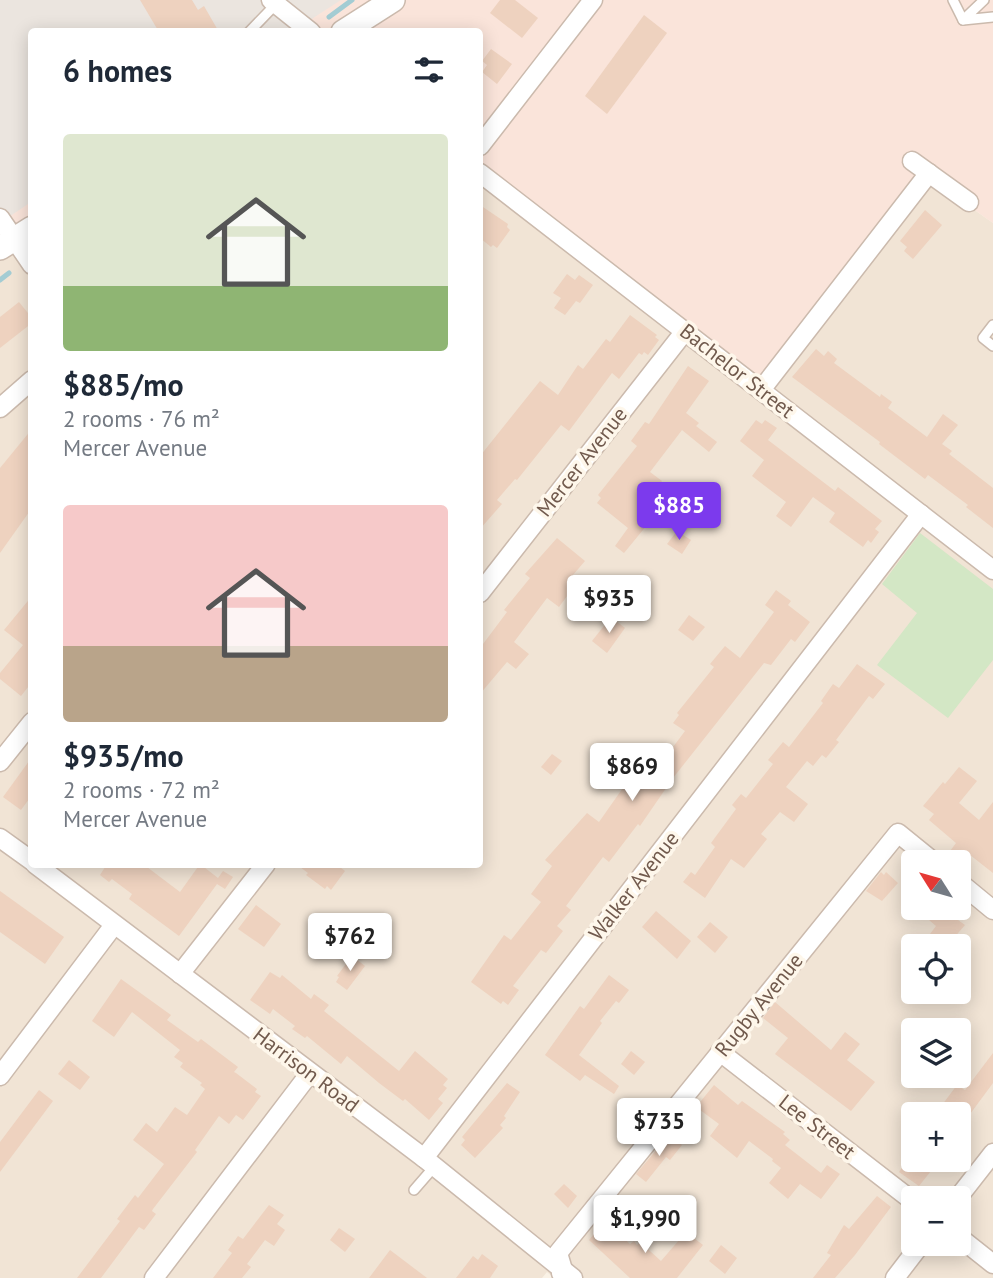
<!DOCTYPE html>
<html lang="en">
<head>
<meta charset="utf-8">
<style>
  :root { --surface:#fff; --page:#f6f6f7; --text:#1f2937; --muted:#747a83; --accent:#7c3aed }
  body { margin:0; font-family:"PT Sans",sans-serif; background:var(--page); color:var(--text); height:100vh; display:flex; flex-direction:column; font-size:26px; white-space:nowrap }
  * { box-sizing:border-box; margin:0 }
  p { font-size:23px; color:var(--muted) }
  .icon { flex:none; width:38px; height:38px; fill:none; stroke:currentColor; stroke-width:2; stroke-linecap:round; stroke-linejoin:round }
  .map { position:relative; flex:1; overflow:hidden }
  .side { position:absolute; left:28px; top:28px; width:455px; height:840px; display:flex; flex-direction:column; background:var(--surface); border-radius:7px; box-shadow:0 4px 18px #0003 }
  .side>* { flex:none }
  .needle { width:46px; rotate:307deg }
  .tools { position:absolute; left:901px; top:850px; display:grid; gap:14px }
  .tools a { display:grid; place-items:center; width:70px; height:70px; border-radius:7px; background:var(--surface); box-shadow:0 4px 18px #0003; font-size:35px }
  .price { position:absolute; translate:-50% -60px; padding:0 16px; border-radius:7px; background:#fff; color:#222; font-size:23px; line-height:46px; filter:drop-shadow(0 2px 4px #0008) }
  .price::after { content:''; position:absolute; left:50%; top:42px; width:21px; height:16px; margin-left:-10px; background:inherit; clip-path:polygon(0 0,100% 0,50% 100%) }
  .price.active { background:var(--accent); color:#fff }
  ul { padding:0; list-style:none }
  li { display:grid; align-content:center; gap:14px; height:371px; padding:0 35px }
  li span { display:grid; place-items:center; height:217px; border-radius:7px; color:#555 }
  li>.icon { margin-inline-start:auto }
  span .icon { width:126px; height:126px; fill:#fffc; stroke-width:1 }
  li b { font-size:30px }
  h2 { display:flex; justify-content:space-between; align-items:center; height:84px; padding:0 35px; font-size:30px }
  .map>svg:first-child { display:block }
  .residential { fill:#f1e4d5; fill-rule:evenodd }
  .commercial { fill:#fae4da }
  .industrial { fill:#ebe5df }
  .green { fill:#d3e7c5 }
  .lines { fill:none; stroke-linecap:round; stroke-linejoin:round }
  .stream { stroke:#a3ccd3; stroke-width:5 }
  .building { fill:#eed2bf }
  .service-casing { stroke:#cbbaad; stroke-width:12 }
  .minor-casing { stroke:#cbbaad; stroke-width:21 }
  .tertiary-casing { stroke:#cbbaad; stroke-width:26 }
  .service { stroke:#fff; stroke-width:9 }
  .minor { stroke:#fff; stroke-width:18 }
  .tertiary { stroke:#fff; stroke-width:23 }
  .labels { text-anchor:middle; stroke-width:7; stroke-linejoin:round; paint-order:stroke }
  .street-label { font-size:21px; fill:#715a4d; stroke:#fef7eb }
</style>
</head>
<body>
<div class="map">
<svg width="993" height="1278" viewBox="0 0 993 1278">
  <rect width="100%" height="100%" fill="#faf2e6"/>
  <path class="residential" d="M480 161 765 385 932 180 993 223V1278H554L547 1272 542 1278H0V256L31 237 32 864H480ZM914 863H959V908H914ZM914 947H959V992H914ZM914 1031H959V1076H914ZM914 1115H959V1160H914ZM914 1199H959V1244H914Z"/>
  <path class="commercial" d="M0 0H993V223L932 180 765 385 480 161V32H32L31 237 0 256Z"/>
  <path class="industrial" d="M0 0H341L293 31 32 32 31 202 0 223Z"/>
  <path class="green" d="M920 533 993 589V660L948 718 877 665 917 613 882 584Z"/>
  <g class="lines">
    <g class="stream">
      <path d="M329 17 352 0"/>
      <path d="M0 280 9 273"/>
    </g>
  </g>
  <g class="building">
    <path d="M140 0H192L198 10 204 6 219 32H159Z"/>
    <path d="M500 0H515L538 18 522 38 490 13Z"/>
    <path d="M644 15 667 33 607 114 585 96Z"/>
    <path d="M491 49 512 64 497 84 482 72 487 65 482 61Z"/>
    <path d="M480 205 508 224 507 227 510 230 497 248 493 245 491 247 480 238Z"/>
    <path d="M925 210 942 225 913 259 904 251 907 247 900 241Z"/>
    <path d="M567 274 575 280 579 275 593 285 580 303 576 301 565 315 554 308 561 298 553 293Z"/>
    <path d="M19 302 32 318V323L0 348V317Z"/>
    <path d="M630 315 657 335 655 337 659 340 648 355 644 352 642 355 639 353 619 379 612 373 569 431 561 425 517 480 515 479 497 500 502 504 480 529V456L540 381 558 395 578 365 583 369 606 339 610 342Z"/>
    <path d="M816 349 824 356 828 351 837 359 834 363 880 397 881 394 892 402 888 408 927 437 943 414 958 425 942 444 952 451 949 454 993 488V528L966 507 968 505 928 475 925 479 900 460 879 444 880 442 792 377Z"/>
    <path d="M688 366 709 381 686 413 699 423 696 426 717 442 709 452 682 430 650 472 662 481 657 488 686 509 677 520 661 508 624 553 615 546 628 528 597 503 601 498 598 495 637 446 631 441 645 422 649 424Z"/>
    <path d="M756 420 762 424 765 420 777 428 768 440 835 491 838 487 882 521 875 529 879 532 871 543 868 540 863 547 829 522 835 513 813 497 791 527 776 516 786 502 752 476 764 460 740 441Z"/>
    <path d="M32 429V508L0 553V468Z"/>
    <path d="M677 531 691 540 682 554 667 544Z"/>
    <path d="M557 538 585 561 567 582 573 588 559 607 547 598 514 642 529 654 516 669 507 662 480 694V648L507 612 504 610 530 578 525 574Z"/>
    <path d="M776 590 791 601 788 605 810 622 795 642 791 639 771 665 764 663 673 778 640 826 638 824 609 862 603 857 566 906 571 910 557 926 563 931 546 953 541 950 513 986 519 990 508 1005 503 1001 501 1004 471 982 504 935 511 940 541 902 531 894 552 866 545 860 587 813 599 822 639 765 652 775 685 731 673 723 679 715 677 713 714 667 710 664 725 646 740 658 774 612 765 605Z"/>
    <path d="M32 596V682L21 696 0 679V673L23 645 4 630Z"/>
    <path d="M689 615 705 627 693 641 678 630Z"/>
    <path d="M611 617 625 628 607 653 592 641Z"/>
    <path d="M857 664 885 684 873 699 869 696 836 740 839 742 826 758 822 755 813 766 807 761 786 787 808 804 794 822 780 812 761 834 767 839 744 868 731 859 705 898 683 882 691 872 695 875 715 847 711 843 736 809 732 805 741 794 746 798 773 764 768 760 783 742 789 747 823 703 821 701 833 684 839 688Z"/>
    <path d="M552 754 562 761 551 775 541 767Z"/>
    <path d="M32 757V795L21 810 3 797Z"/>
    <path d="M959 767 977 781 959 803 979 820 993 802V873L965 851 954 863H946L945 858 956 843 929 820 934 814 923 806 943 782 945 784Z"/>
    <path d="M107 864H143L180 892 200 864 218 878 223 871 233 877 225 889 217 884 179 936 129 899 132 894 112 879 109 882 100 875Z"/>
    <path d="M296 864H336L345 871 331 890 327 886 325 889 306 875 308 873Z"/>
    <path d="M881 872 884 875 886 872 898 883 882 901 866 891Z"/>
    <path d="M0 891 64 937 45 964 0 932Z"/>
    <path d="M256 905 281 924 264 947 238 929Z"/>
    <path d="M915 908H952L961 916 958 920 965 925 946 947 930 934 936 926Z"/>
    <path d="M656 911 691 941 677 959 642 927Z"/>
    <path d="M710 922 728 937 715 953 697 937Z"/>
    <path d="M352 956 365 966 347 990 336 982 339 977 337 976Z"/>
    <path d="M270 972 280 978 282 975 311 999 314 994 329 1005 324 1011 399 1071 415 1051 448 1079 443 1085 447 1088 438 1099 443 1103 429 1120 405 1099 403 1101 379 1083 347 1056 341 1064 307 1036 305 1038 292 1029 295 1026 273 1009 270 1014 250 1000Z"/>
    <path d="M609 975 629 990 619 1003 616 1001 600 1021 602 1023 579 1055 619 1086 614 1094 585 1075 580 1081 545 1055 580 1006 584 1009Z"/>
    <path d="M121 979 171 1015 167 1020 198 1042 201 1039 238 1067 234 1072 236 1073 257 1089 255 1092 261 1096 243 1120 236 1115 229 1124 219 1116 195 1150 197 1152 153 1209 152 1211 156 1214 144 1230 139 1227 101 1278H77L120 1221 117 1219 135 1195 138 1198 164 1164 133 1140 146 1123 157 1132 175 1107 187 1115 205 1089 200 1085 202 1083 180 1067 183 1063 174 1057 180 1050 132 1012 114 1037 92 1021Z"/>
    <path d="M775 1002 831 1050 845 1032 860 1044 847 1060 875 1082 851 1111 775 1054 788 1038 763 1018Z"/>
    <path d="M631 1051 645 1062 634 1075 621 1064Z"/>
    <path d="M993 1053V1083L959 1129V1115H947L939 1109 957 1085 965 1090Z"/>
    <path d="M69 1060 90 1077 80 1090 58 1074Z"/>
    <path d="M507 1083 520 1092 504 1116 506 1118 500 1125 503 1128 475 1158 461 1145 465 1140 462 1137Z"/>
    <path d="M714 1085 738 1105 742 1101 785 1132 783 1134 790 1140 785 1145 821 1173 827 1165 840 1174 821 1199 800 1184 788 1199 769 1183 781 1168 772 1161 773 1159 749 1141 737 1158 710 1136 719 1124 696 1107Z"/>
    <path d="M39 1090 53 1101 0 1172V1142Z"/>
    <path d="M669 1135 682 1145 670 1160 666 1157 646 1182 636 1174Z"/>
    <path d="M907 1160H928L935 1166 919 1186 899 1172Z"/>
    <path d="M564 1184 577 1196 568 1208 554 1194Z"/>
    <path d="M877 1196 891 1207 855 1255 835 1278H813L831 1255 827 1253 844 1225 849 1229Z"/>
    <path d="M269 1205 284 1215 277 1224 285 1230 274 1246 265 1240 247 1264 251 1267 242 1278H213L232 1253 228 1250 238 1236 243 1239Z"/>
    <path d="M605 1221 630 1244 634 1241 637 1245 640 1242 661 1261 686 1232 703 1245 677 1278H630L589 1240Z"/>
    <path d="M339 1228 355 1239 345 1252 330 1240Z"/>
    <path d="M721 1245 737 1258 725 1274 709 1261Z"/>
    <path d="M390 1250 427 1278H369Z"/>
    <path d="M482 1254 498 1266 490 1278H456L473 1256 478 1260Z"/>
  </g>
  <g class="lines">
    <defs>
      <g id="service">
        <path d="M953 0 963 20"/>
        <path d="M984 0 963 20 993 17"/>
        <path d="M249 32 276 4"/>
        <path d="M993 325 983 338 993 346"/>
        <path d="M414 1190 434 1167"/>
      </g>
      <g id="minor">
        <path d="M271 0 311 32"/>
        <path d="M480 146 593 0"/>
        <path d="M912 161 969 202"/>
        <path d="M480 173 993 570"/>
        <path d="M0 218 32 265"/>
        <path d="M761 390 929 173"/>
        <path d="M0 408 32 380"/>
        <path d="M480 593 685 331"/>
        <path d="M0 762 32 722"/>
        <path d="M0 838 32 861"/>
        <path d="M35 864 424 1158 573 1278"/>
        <path d="M959 882 993 910"/>
        <path d="M180 974 266 864"/>
        <path d="M720 1052 914 1202"/>
        <path d="M0 1076 114 925"/>
        <path d="M424 1158 921 514"/>
        <path d="M957 1199 993 1153"/>
        <path d="M959 1237 993 1264"/>
        <path d="M561 1273 563 1270 558 1253 898 833 935 863"/>
        <path d="M154 1278 310 1073"/>
        <path d="M895 1278 921 1244"/>
      </g>
      <g id="tertiary">
        <path d="M343 32 393 0"/>
        <path d="M0 248 32 228"/>
      </g>
    </defs>
    <use href="#service" class="service-casing"/>
    <use href="#minor" class="minor-casing"/>
    <use href="#tertiary" class="tertiary-casing"/>
    <use href="#service" class="service"/>
    <use href="#minor" class="minor"/>
    <use href="#tertiary" class="tertiary"/>
  </g>
  <g class="labels">
    <g class="street-label">
      <text transform="translate(737 371) rotate(38)" y="7">Bachelor Street</text>
      <text transform="translate(582 462) rotate(-52)" y="7">Mercer Avenue</text>
      <text transform="translate(634 886) rotate(-52)" y="7">Walker Avenue</text>
      <text transform="translate(759 1005) rotate(-51)" y="7">Rugby Avenue</text>
      <text transform="translate(306 1070) rotate(37)" y="7">Harrison Road</text>
      <text transform="translate(817 1127) rotate(38)" y="7">Lee Street</text>
    </g>
  </g>
</svg>
<div class="tools">
<a><svg class="needle" viewBox="-14 -14 28 28"><path d="M0-13l5 13h-10z" fill="#e53935"/><path d="M0 13l5-13h-10z" fill="#747a83"/></svg></a>
<a><svg class="icon" aria-label="locate" viewBox="0 0 24 24"><circle cx="12" cy="12" r="6"/><path d="M12 2v4M12 18v4M2 12h4M18 12h4"/></svg></a>
<a><svg class="icon" aria-label="layers" viewBox="0 0 24 24"><path d="M12 4l9 5-9 5-9-5zM3 14l9 5 9-5"/></svg></a>
<a>+</a>
<a>−</a>
</div>
<b class="price active" style="left:679px;top:542px">$885</b>
<b class="price" style="left:609px;top:635px">$935</b>
<b class="price" style="left:632px;top:803px">$869</b>
<b class="price" style="left:350px;top:973px">$762</b>
<b class="price" style="left:659px;top:1158px">$735</b>
<b class="price" style="left:645px;top:1255px">$1,990</b>
<section class="side">
<h2>6 homes<svg class="icon" aria-label="filters" viewBox="0 0 24 24"><path d="M4 7h16M4 17h16"/><circle cx="9" cy="7" r="2"/><circle cx="15" cy="17" r="2"/></svg></h2>
<ul>
<li><span style="background:linear-gradient(#dfe7d0 70%,#8fb573 0)"><svg class="icon" aria-label="home" viewBox="0 0 24 24"><path d="M3 11l9-7 9 7M6 9v11h12V9"/></svg></span><div><b>$885/mo</b><p>2 rooms · 76 m²</p><p>Mercer Avenue</p></div></li>
<li><span style="background:linear-gradient(#f6c9c9 65%,#b9a48a 0)"><svg class="icon" aria-label="home" viewBox="0 0 24 24"><path d="M3 11l9-7 9 7M6 9v11h12V9"/></svg></span><div><b>$935/mo</b><p>2 rooms · 72 m²</p><p>Mercer Avenue</p></div></li>
</ul>
</section>
</div>
</body>
</html>
